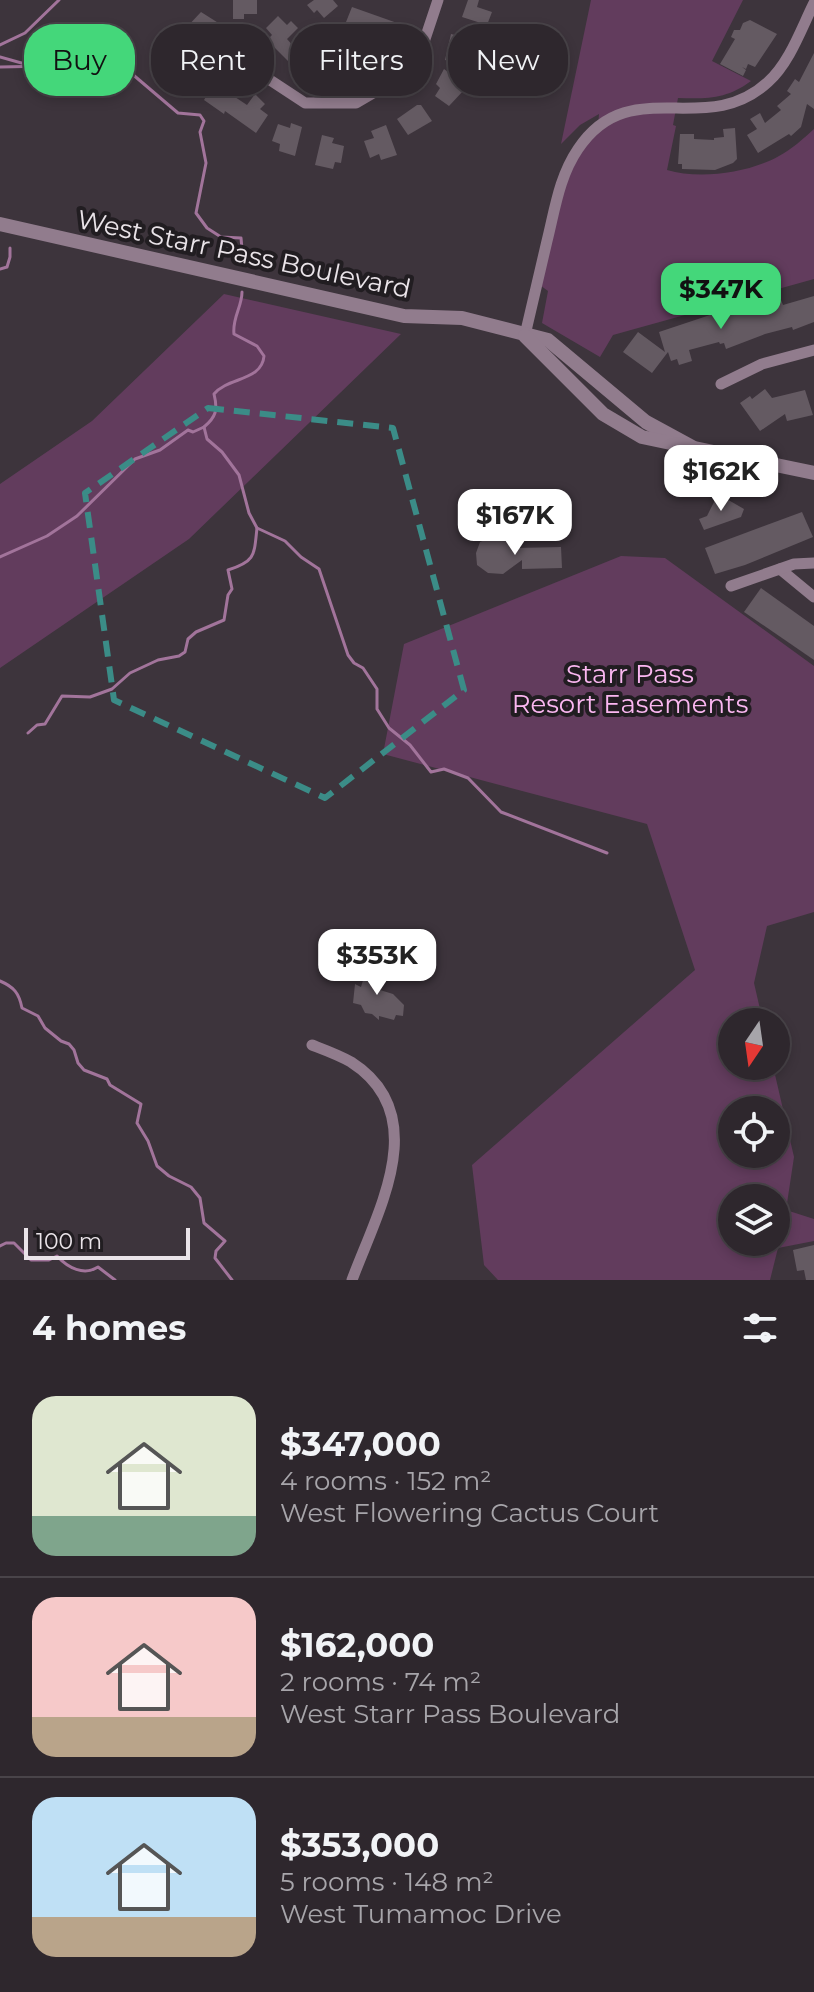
<!DOCTYPE html>
<html lang="en">
<head>
<meta charset="utf-8">
<style>
  :root { --surface:#2e272d; --page:#362f35; --text:#f1f3f6; --muted:#a7a5aa; --line:#494449; --accent:#44d77a }
  body { margin:0; font-family:Montserrat,sans-serif; background:var(--page); color:var(--text); height:100vh; display:flex; flex-direction:column; font-size:30px; white-space:nowrap }
  * { box-sizing:border-box; margin:0 }
  p { font-size:26px; color:var(--muted) }
  .icon { flex:none; width:44px; height:44px; fill:none; stroke:currentColor; stroke-width:2; stroke-linecap:round; stroke-linejoin:round }
  .map { position:relative; height:1280px; overflow:hidden }
  .sheet { display:flex; flex-direction:column; background:var(--surface); flex:1 }
  .sheet>* { flex:none }
  .top-card { position:absolute; left:24px; top:24px; width:766px; height:72px; display:flex; gap:16px }
  .needle { width:52px; rotate:193deg }
  .controls { position:absolute; left:718px; top:1008px; display:grid; gap:16px }
  .controls a { display:grid; place-items:center; width:72px; height:72px; border-radius:50%; background:var(--surface); box-shadow:0 4px 12px #0003,0 0 0 2px var(--line); font-size:40px }
  .scale { position:absolute; left:24px; bottom:20px; width:166px; box-sizing:border-box; padding-left:8px; border:4px solid #eae4e9; border-top:0; font-size:22px; line-height:28px; white-space:nowrap; color:#eae4e9; -webkit-text-stroke:6px #211d21; paint-order:stroke }
  .price { position:absolute; translate:-50% -68px; padding:0 18px; border-radius:16px; background:#fff; color:#222; font-size:26px; line-height:52px; filter:drop-shadow(0 2px 4px #0008) }
  .price::after { content:''; position:absolute; left:50%; top:48px; width:24px; height:18px; margin-left:-12px; background:inherit; clip-path:polygon(0 0,100% 0,50% 100%) }
  .price.active { background:var(--accent); color:#111 }
  ul { padding:0; list-style:none }
  li { display:flex; align-items:center; gap:24px; height:200px; padding:0 32px }
  li+li { border-top:2px solid var(--line) }
  li span { display:grid; place-items:center; flex:none; width:224px; height:160px; border-radius:24px; color:#555 }
  li>.icon { margin-inline-start:auto }
  span .icon { width:96px; height:96px; fill:#fffc; stroke-width:1 }
  li b { font-size:34px }
  h2 { display:flex; justify-content:space-between; align-items:center; height:96px; padding:0 32px; font-size:34px }
  .chip { padding:0 28px; border-radius:32px; background:var(--surface); box-shadow:0 4px 12px #0003,0 0 0 2px var(--line); font-size:28px; line-height:72px }
  .chip.active { background:var(--accent); color:#111 }
  .map>svg:first-child { display:block }
  .green { fill:#623c5d; fill-rule:evenodd }
  .lines { fill:none; stroke-linecap:round; stroke-linejoin:round }
  .stream { stroke:#a2749b; stroke-width:3 }
  .building { fill:#645a62 }
  .minor { stroke:#917c8d; stroke-width:11 }
  .tertiary { stroke:#917c8d; stroke-width:14 }
  .marked { fill:none; stroke:#3b8c87; stroke-width:6; stroke-dasharray:16 10; stroke-linejoin:round }
  .labels { text-anchor:middle; stroke-width:8; stroke-linejoin:round; paint-order:stroke }
  .street-label { font-size:26px; fill:#eae4e9; stroke:#211d21 }
  .park-label { font-size:26px; fill:#fbb7f1; stroke:#211d21 }
</style>
</head>
<body>
<div class="map">
<svg width="814" height="1280" viewBox="0 0 814 1280">
  <rect width="100%" height="100%" fill="#3d343c"/>
  <g class="green">
    <path d="M591 0H743L712 61 751 81C727 99 707 99 678 98L673 125 676 126 667 170C700 180 749 173 779 156 792 149 803 139 814 129V279L613 335 600 357 542 323 548 291 537 283 561 183 598 127 599 114 580 125 561 144Z"/>
    <path d="M224 294 401 334 189 539 0 668V484L92 421Z"/>
    <path d="M621 556 665 558 814 666V912L767 926 754 983 763 1022H732V1066H773L794 1157 786 1210 814 1219V1241L778 1248 770 1280H498L484 1265 472 1165 695 970 647 824 383 754 404 644ZM732 1110H776V1154H732ZM732 1198H776V1242H732Z"/>
  </g>
  <g class="lines">
    <g class="stream">
      <path d="M0 45 25 33 59 0"/>
      <path d="M0 57 25 64"/>
      <path d="M0 67 99 65 131 73 178 113 200 115 204 121 200 132 206 163 196 213 207 228 221 237 241 238 243 260"/>
      <path d="M0 269 7 267 10 257V248"/>
      <path d="M242 292C242 307 232 318 234 334L257 346 264 356C262 381 228 377 214 394 218 410 216 417 204 427L207 439 222 452 239 475 249 513 257 528 285 541 301 557 319 569 348 655 354 663 363 668 377 689V709L389 728 410 745 431 772 444 769 468 778 501 812 607 853"/>
      <path d="M0 557 47 536 77 516 135 459 160 450 188 430 193 432 204 427"/>
      <path d="M28 733 37 725 45 724 62 696 90 697 112 689 130 673 158 660 179 656 185 652 188 639 196 632 224 620 228 595 232 589 228 570C256 561 254 555 257 528"/>
      <path d="M0 981C14 987 19 993 22 1008L38 1016 45 1028 61 1041 69 1044 74 1050 78 1063 84 1070 107 1079 110 1085 141 1104 137 1123 148 1141 157 1166 169 1176 191 1187 200 1198 204 1223 225 1241 216 1251 215 1258 232 1280"/>
      <path d="M0 1246 6 1243H14L31 1260H49L57 1256C68 1268 84 1276 98 1267L115 1280"/>
    </g>
  </g>
  <g class="building">
    <path d="M233 0H257V14H244V19H233Z"/>
    <path d="M314 0H333L338 6 324 18 317 10 314 13 307 5Z"/>
    <path d="M468 0H479L477 7 492 12 487 25 462 17Z"/>
    <path d="M352 7 400 24 398 29 410 32 404 51 377 43 381 33 365 26 362 34 344 27Z"/>
    <path d="M201 12 220 24 210 35 206 32 198 40 185 29Z"/>
    <path d="M278 16 287 25 291 21 298 28 287 39 301 55 306 48 322 62 310 77 288 61 267 40 272 35 266 28Z"/>
    <path d="M750 20 777 34 755 67 748 64 746 69 742 67 746 70 743 76 720 64 735 39 731 37 734 30H740L743 23Z"/>
    <path d="M451 34 480 41 476 47 482 48 478 68 445 60Z"/>
    <path d="M814 53V109L807 104 801 127 791 136 789 134 758 153 747 135 757 129 750 119 760 113 765 123 781 110 777 106 791 94 787 91 795 79 799 82Z"/>
    <path d="M444 69 456 78 453 82 464 90 449 106 435 96 440 88 436 84Z"/>
    <path d="M214 83 247 105 255 94 265 104 260 109 268 115 256 133 225 111 224 114 204 100Z"/>
    <path d="M417 105H421L432 121 408 135 397 119Z"/>
    <path d="M291 123 302 127 295 156 279 151 280 144 272 141 278 124 290 128Z"/>
    <path d="M386 125 397 155 381 160 379 154 370 158 364 141 374 138 371 131Z"/>
    <path d="M735 128 737 159 733 163 715 170 682 169V164H678L680 134H694V139L714 140V138L724 137 723 129Z"/>
    <path d="M322 135 334 138 332 143 344 146 341 163 335 162 333 169 315 165Z"/>
    <path d="M814 296V322L793 330 792 327 765 334 726 349 724 343 720 344 719 342 689 350 692 361 679 365 677 359 671 361 668 352 652 373 623 352 638 332 665 352 659 332 728 309V312L732 313 755 305 781 300 783 305Z"/>
    <path d="M765 389 772 398 805 390 813 415 787 421 785 414 760 431 740 403 750 396 752 399Z"/>
    <path d="M718 494 744 509 741 517 704 530 699 519 707 516Z"/>
    <path d="M802 512 813 537 745 565 715 574 705 548Z"/>
    <path d="M495 536 511 544 517 542 516 548 561 547 562 568 522 569V560L503 574 488 573 477 565 476 553 480 542Z"/>
    <path d="M761 588 814 626V660L744 612Z"/>
    <path d="M367 967 385 971 380 990 393 994 404 1005 403 1016 396 1015 394 1020 379 1016V1020L372 1014 365 1013 361 1005 353 1003 355 984 361 987Z"/>
    <path d="M814 1245V1280H806L804 1270 797 1271 793 1250Z"/>
  </g>
  <g class="lines">
    <g class="minor">
      <path d="M232 55 305 103H356L397 79 423 45 438 0"/>
      <path d="M525 335C532 304 540 272 547 241 555 209 559 177 578 149 630 71 705 140 768 82 790 62 801 29 814 3"/>
      <path d="M721 384 762 364 814 350"/>
      <path d="M780 569 814 597"/>
      <path d="M731 586 794 564 814 563"/>
      <path d="M312 1045C325 1050 339 1055 351 1062 434 1115 377 1212 352 1280"/>
    </g>
    <g class="tertiary">
      <path d="M0 224 404 316 462 318 548 340 646 422 692 447"/>
      <path d="M525 336 603 414 642 437 814 473"/>
    </g>
  </g>
  <path class="marked" d="M208 408 393 428 464 690 325 798 114 700 85 493Z"/>
  <g class="labels">
    <g class="street-label">
      <text transform="translate(244 254) rotate(12)" y="9">West Starr Pass Boulevard</text>
    </g>
    <g class="park-label">
      <text x="630" y="683">Starr Pass<tspan x="630" dy="30">Resort Easements</tspan></text>
    </g>
  </g>
</svg>
<div class="controls">
<a><svg class="needle" viewBox="-14 -14 28 28"><path d="M0-13l5 13h-10z" fill="#e53935"/><path d="M0 13l5-13h-10z" fill="#a7a5aa"/></svg></a>
<a><svg class="icon" aria-label="locate" viewBox="0 0 24 24"><circle cx="12" cy="12" r="6"/><path d="M12 2v4M12 18v4M2 12h4M18 12h4"/></svg></a>
<a><svg class="icon" aria-label="layers" viewBox="0 0 24 24"><path d="M12 4l9 5-9 5-9-5zM3 14l9 5 9-5"/></svg></a>
</div>
<div class="scale">100 m</div>
<b class="price active" style="left:721px;top:331px">$347K</b>
<b class="price" style="left:721px;top:513px">$162K</b>
<b class="price" style="left:515px;top:557px">$167K</b>
<b class="price" style="left:377px;top:997px">$353K</b>
<div class="top-card">
<a class="chip active">Buy</a>
<a class="chip">Rent</a>
<a class="chip">Filters</a>
<a class="chip">New</a>
</div>
</div>
<section class="sheet">
<h2>4 homes<svg class="icon" aria-label="filters" viewBox="0 0 24 24"><path d="M4 7h16M4 17h16"/><circle cx="9" cy="7" r="2"/><circle cx="15" cy="17" r="2"/></svg></h2>
<ul>
<li><span style="background:linear-gradient(#dfe7d0 75%,#7fa58c 0)"><svg class="icon" aria-label="home" viewBox="0 0 24 24"><path d="M3 11l9-7 9 7M6 9v11h12V9"/></svg></span><div><b>$347,000</b><p>4 rooms · 152 m²</p><p>West Flowering Cactus Court</p></div></li>
<li><span style="background:linear-gradient(#f6c9c9 75%,#b9a48a 0)"><svg class="icon" aria-label="home" viewBox="0 0 24 24"><path d="M3 11l9-7 9 7M6 9v11h12V9"/></svg></span><div><b>$162,000</b><p>2 rooms · 74 m²</p><p>West Starr Pass Boulevard</p></div></li>
<li><span style="background:linear-gradient(#bfe0f5 75%,#b9a48a 0)"><svg class="icon" aria-label="home" viewBox="0 0 24 24"><path d="M3 11l9-7 9 7M6 9v11h12V9"/></svg></span><div><b>$353,000</b><p>5 rooms · 148 m²</p><p>West Tumamoc Drive</p></div></li>
</ul>
</section>
</body>
</html>
